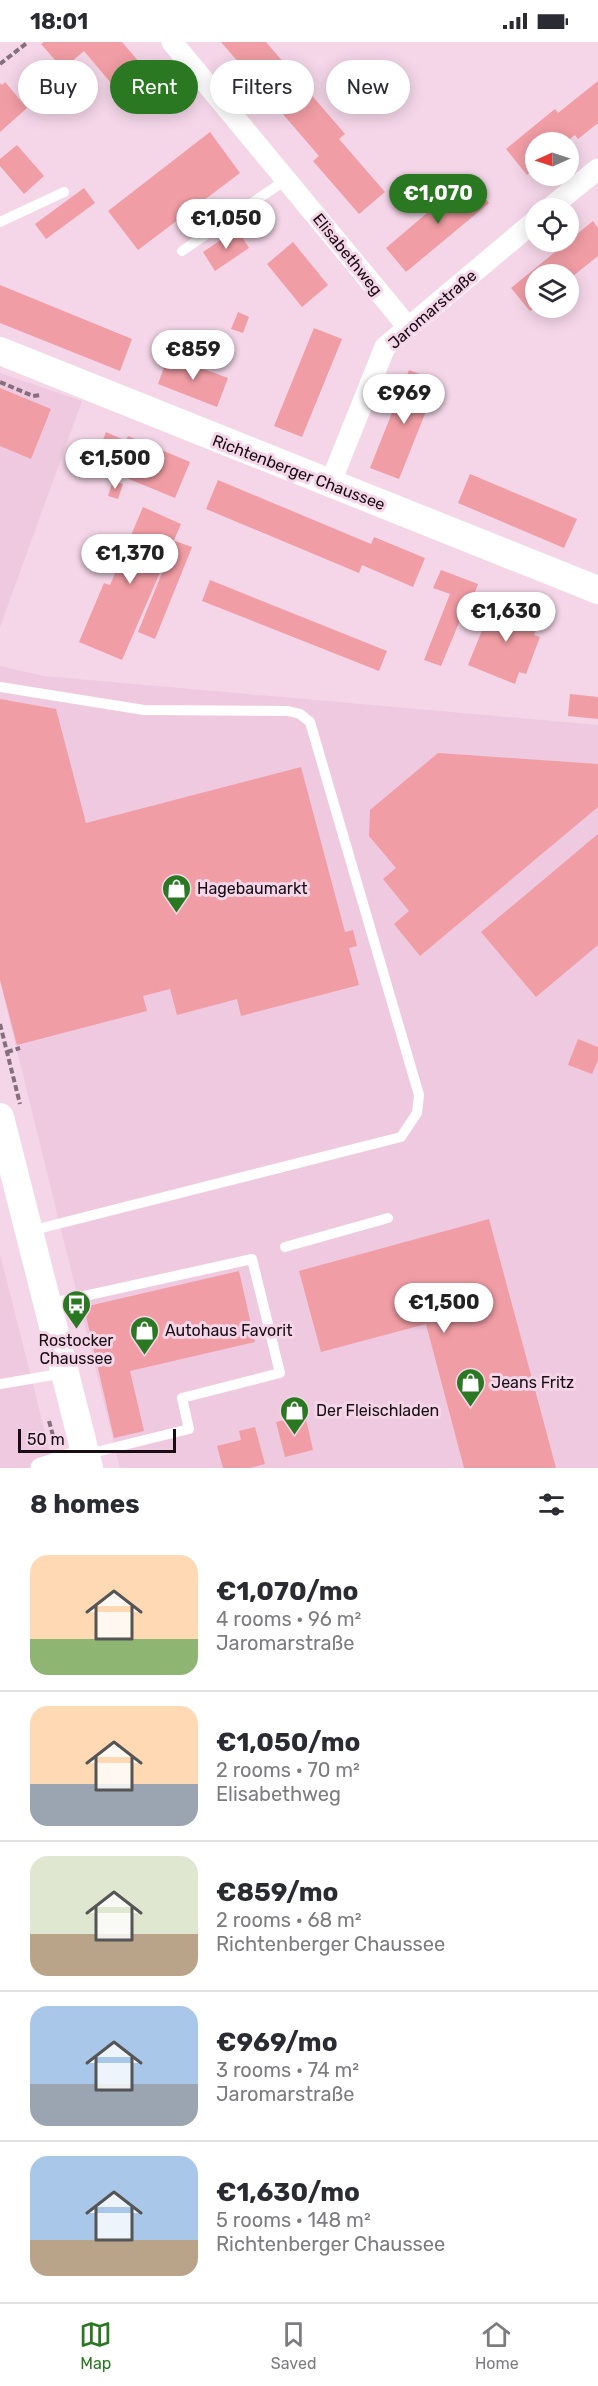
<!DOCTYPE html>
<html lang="en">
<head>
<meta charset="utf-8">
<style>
  :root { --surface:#fff; --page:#f2f2f3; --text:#2b2b33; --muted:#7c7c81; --line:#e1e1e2; --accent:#2a7922 }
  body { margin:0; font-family:Rubik,sans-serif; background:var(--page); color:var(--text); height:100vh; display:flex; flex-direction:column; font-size:22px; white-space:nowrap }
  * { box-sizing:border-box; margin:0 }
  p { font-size:20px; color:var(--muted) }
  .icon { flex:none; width:33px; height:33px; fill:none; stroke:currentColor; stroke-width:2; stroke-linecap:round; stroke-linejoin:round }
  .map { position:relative; height:1426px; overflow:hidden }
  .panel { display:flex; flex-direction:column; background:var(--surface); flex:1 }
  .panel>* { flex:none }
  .guide { position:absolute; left:18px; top:18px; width:562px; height:54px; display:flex; gap:12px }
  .needle { width:39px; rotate:267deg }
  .tools { position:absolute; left:525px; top:90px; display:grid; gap:12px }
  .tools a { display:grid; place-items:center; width:54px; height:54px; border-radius:50%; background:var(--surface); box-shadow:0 3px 15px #0003; font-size:30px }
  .scale { position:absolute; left:18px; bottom:15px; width:158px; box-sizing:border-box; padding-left:6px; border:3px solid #170d13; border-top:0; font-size:16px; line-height:21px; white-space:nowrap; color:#170d13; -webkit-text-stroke:4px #f4d6e8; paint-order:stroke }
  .price { position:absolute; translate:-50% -51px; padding:0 14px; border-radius:21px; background:#fff; color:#222; font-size:20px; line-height:39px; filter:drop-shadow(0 2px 3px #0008) }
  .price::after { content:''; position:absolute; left:50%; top:36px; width:18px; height:14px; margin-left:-9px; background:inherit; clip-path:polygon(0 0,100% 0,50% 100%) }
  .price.on { background:var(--accent); color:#fff }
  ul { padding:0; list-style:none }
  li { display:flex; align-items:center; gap:18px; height:150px; padding:0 30px }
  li+li { border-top:2px solid var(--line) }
  li span { display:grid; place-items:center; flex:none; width:168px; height:120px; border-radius:18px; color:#555 }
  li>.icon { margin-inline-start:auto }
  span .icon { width:72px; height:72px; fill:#fffc; stroke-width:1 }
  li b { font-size:26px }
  h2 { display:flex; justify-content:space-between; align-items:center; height:72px; padding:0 30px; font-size:26px }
  .tag { padding:0 21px; border-radius:27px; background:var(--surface); box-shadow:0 3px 15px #0003; font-size:21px; line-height:54px }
  .tag.on { background:var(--accent); color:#fff }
  .status { display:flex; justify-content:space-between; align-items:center; height:42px; padding:0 30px; background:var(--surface); direction:ltr }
  .status svg { height:16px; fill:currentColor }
  .menu { display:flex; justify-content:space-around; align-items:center; height:84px; border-top:2px solid var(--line); background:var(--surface); font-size:16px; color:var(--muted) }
  .menu a { display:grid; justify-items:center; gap:3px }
  .menu .on { color:var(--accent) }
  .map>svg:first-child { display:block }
  .built { fill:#efc9df }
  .building { fill:#f19da5 }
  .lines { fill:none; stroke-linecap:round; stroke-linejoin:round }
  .path { stroke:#84707c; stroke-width:4; stroke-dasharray:6 3; stroke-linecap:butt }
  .lane { stroke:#fff; stroke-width:10 }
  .street { stroke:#fff; stroke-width:21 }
  .secondary { stroke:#fff; stroke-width:28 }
  .labels { text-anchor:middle; stroke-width:6; stroke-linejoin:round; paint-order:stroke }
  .street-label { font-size:16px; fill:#170d13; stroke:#f4d6e8 }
  .poi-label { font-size:16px; fill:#170d13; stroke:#f4d6e8; text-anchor:start }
</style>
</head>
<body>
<div class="status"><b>18:01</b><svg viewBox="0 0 49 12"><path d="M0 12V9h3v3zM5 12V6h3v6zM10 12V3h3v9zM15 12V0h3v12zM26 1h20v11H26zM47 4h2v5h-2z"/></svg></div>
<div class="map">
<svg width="598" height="1426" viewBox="0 0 598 1426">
  <rect width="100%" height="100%" fill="#f4d6e8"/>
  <g class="built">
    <path d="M0 331 82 359 0 585Z"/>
    <path d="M0 624 44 634 598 683V1426H120L0 940Z"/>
    <path d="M0 1212 54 1426H0Z"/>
  </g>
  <g class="building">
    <path d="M44 0H122L164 49 137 72 84 9 63 27 41 2Z"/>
    <path d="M221 0H266L345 92 339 97 385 150 359 172 313 119 319 114Z"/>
    <path d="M598 39V81L578 97 575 93 566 100H536V125L527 133 506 107 555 67 558 71Z"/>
    <path d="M5 40 27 66 0 90V41L2 43Z"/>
    <path d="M210 90 240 131 138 208 108 169Z"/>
    <path d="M17 103 44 134 24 152 0 124V117Z"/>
    <path d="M468 136 489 161 406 230 386 206Z"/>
    <path d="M84 146 95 161 46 197 35 182Z"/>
    <path d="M593 179 598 186V214L568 238V232H536V265L530 269 511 246Z"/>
    <path d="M237 187 249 206 215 229 203 210Z"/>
    <path d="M293 200 328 243 302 265 267 222Z"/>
    <path d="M0 243 132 297 120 329 0 281Z"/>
    <path d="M238 270 249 275 243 291 231 287Z"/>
    <path d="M314 286 342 297 302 395 274 384Z"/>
    <path d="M168 314 228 336 217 365 158 342Z"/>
    <path d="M409 328 438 339 399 437 370 426Z"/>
    <path d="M0 346 51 367 31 417 0 404Z"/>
    <path d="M106 390 124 398 112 425 95 418Z"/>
    <path d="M128 394 190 420 175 456 112 430Z"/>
    <path d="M470 432 577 477 564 506 458 461Z"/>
    <path d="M218 438 371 502 374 495 425 516 413 545 362 523 359 531 206 467Z"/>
    <path d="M113 439 123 442 118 457 108 454Z"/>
    <path d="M143 465 181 482 122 618 79 600 104 541 110 543Z"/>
    <path d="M175 499 192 505 155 597 138 590Z"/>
    <path d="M441 528 478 542 471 560 468 559 441 624 424 618 450 552 433 546Z"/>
    <path d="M210 538 387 609 379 629 202 559Z"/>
    <path d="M494 559 540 577 534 593 540 595 526 632 519 630 515 642 468 623Z"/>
    <path d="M570 652 598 655V677L568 674Z"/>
    <path d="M0 657 56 667 86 781 301 725 345 890 353 888 357 904 349 906 359 943 241 974 237 957 177 973 170 947 143 954 147 969 17 1003 0 938Z"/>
    <path d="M438 711 598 722V765L420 914 394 882 409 869 383 837 396 826 369 794 370 768Z"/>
    <path d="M598 792V903L536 955 481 890Z"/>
    <path d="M578 997 598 1005V1018L592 1032 568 1023Z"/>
    <path d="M489 1177 556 1426H464L426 1282 321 1310 299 1229Z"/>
    <path d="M239 1229 255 1300 130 1329 144 1389 114 1396 84 1265Z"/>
    <path d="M305 1373 313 1408 285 1415 276 1380Z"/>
    <path d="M255 1385 265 1422 250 1426H223L217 1404 241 1398 239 1389Z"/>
  </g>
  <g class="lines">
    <g class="path">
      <path d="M0 22 28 0"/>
      <path d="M0 340 33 354 42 353"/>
      <path d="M0 982 20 1062"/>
      <path d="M7 1010 20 1006"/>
      <path d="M49 1379 55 1401"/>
    </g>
    <g class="lane">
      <path d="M0 180 64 150"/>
      <path d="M182 209 287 137"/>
      <path d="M0 645 144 668 288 669 300 672 310 680 419 1053 417 1071 401 1095 30 1189"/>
      <path d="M285 1205 388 1176"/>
      <path d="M48 1262 252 1217 280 1331 182 1356 189 1387 88 1412"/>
      <path d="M0 1342 65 1331"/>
    </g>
    <g class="street">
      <path d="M172 0 408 285"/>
      <path d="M550 166 598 127"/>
      <path d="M330 442 385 305 536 178"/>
      <path d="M41 1426 86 1412"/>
    </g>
    <g class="secondary">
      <path d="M0 309 598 548"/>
      <path d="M0 1075 89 1426"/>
    </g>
  </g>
  <defs>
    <symbol id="shop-pin" viewBox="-11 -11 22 30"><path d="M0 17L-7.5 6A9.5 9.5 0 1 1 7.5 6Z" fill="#2a7922" stroke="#f4d6e8"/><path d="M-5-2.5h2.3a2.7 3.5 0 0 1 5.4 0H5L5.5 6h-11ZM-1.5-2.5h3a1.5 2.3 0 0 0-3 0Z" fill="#fff"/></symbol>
    <symbol id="bus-pin" viewBox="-11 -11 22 30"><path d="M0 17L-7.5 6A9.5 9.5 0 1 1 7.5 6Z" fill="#2a7922" stroke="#f4d6e8"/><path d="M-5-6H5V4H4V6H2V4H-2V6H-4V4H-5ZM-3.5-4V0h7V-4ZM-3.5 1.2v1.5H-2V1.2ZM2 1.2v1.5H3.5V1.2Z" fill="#fff"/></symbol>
  </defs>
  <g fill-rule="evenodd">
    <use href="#shop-pin" x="160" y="830" width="33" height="45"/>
    <use href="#bus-pin" x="60" y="1246" width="33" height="45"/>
    <use href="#shop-pin" x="128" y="1272" width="33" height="45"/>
    <use href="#shop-pin" x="454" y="1324" width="33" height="45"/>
    <use href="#shop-pin" x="278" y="1352" width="33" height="45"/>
  </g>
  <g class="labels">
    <g class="street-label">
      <text transform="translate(348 212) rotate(51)" y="6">Elisabethweg</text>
      <text transform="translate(432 267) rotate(-41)" y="6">Jaromarstraße</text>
      <text transform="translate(299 430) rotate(21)" y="6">Richtenberger Chaussee</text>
    </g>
    <g class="poi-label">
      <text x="197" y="852">Hagebaumarkt</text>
      <text x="165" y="1294">Autohaus Favorit</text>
      <text x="76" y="1304" text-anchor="middle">Rostocker<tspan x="76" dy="18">Chaussee</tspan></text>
      <text x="491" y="1346">Jeans Fritz</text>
      <text x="316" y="1374">Der Fleischladen</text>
    </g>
  </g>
</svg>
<div class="tools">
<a><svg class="needle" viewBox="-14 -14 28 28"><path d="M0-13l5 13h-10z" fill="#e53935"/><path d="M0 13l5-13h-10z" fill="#7c7c81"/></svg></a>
<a><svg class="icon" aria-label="locate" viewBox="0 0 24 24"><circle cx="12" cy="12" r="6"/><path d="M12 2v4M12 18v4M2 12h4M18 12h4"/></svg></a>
<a><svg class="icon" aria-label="layers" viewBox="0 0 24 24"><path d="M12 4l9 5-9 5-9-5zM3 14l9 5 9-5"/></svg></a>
</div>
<div class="scale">50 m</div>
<b class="price on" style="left:438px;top:183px">€1,070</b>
<b class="price" style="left:226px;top:208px">€1,050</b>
<b class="price" style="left:193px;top:339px">€859</b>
<b class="price" style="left:404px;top:383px">€969</b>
<b class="price" style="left:115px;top:448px">€1,500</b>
<b class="price" style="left:130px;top:543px">€1,370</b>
<b class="price" style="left:506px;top:601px">€1,630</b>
<b class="price" style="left:444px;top:1292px">€1,500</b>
<div class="guide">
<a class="tag">Buy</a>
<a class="tag on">Rent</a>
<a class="tag">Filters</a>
<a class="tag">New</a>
</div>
</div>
<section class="panel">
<h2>8 homes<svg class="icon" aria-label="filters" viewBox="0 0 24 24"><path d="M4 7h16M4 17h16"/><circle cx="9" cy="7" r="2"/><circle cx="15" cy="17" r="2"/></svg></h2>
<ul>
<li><span style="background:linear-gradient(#ffd9b3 70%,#8fb573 0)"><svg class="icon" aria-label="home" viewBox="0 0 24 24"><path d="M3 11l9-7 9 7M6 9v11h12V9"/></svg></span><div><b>€1,070/mo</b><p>4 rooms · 96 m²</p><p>Jaromarstraße</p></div></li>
<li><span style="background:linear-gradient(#ffd9b3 65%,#9aa5b1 0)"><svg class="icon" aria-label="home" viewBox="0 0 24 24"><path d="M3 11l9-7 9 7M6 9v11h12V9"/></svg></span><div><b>€1,050/mo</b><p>2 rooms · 70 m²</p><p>Elisabethweg</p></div></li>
<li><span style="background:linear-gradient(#dfe7d0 65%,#b9a48a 0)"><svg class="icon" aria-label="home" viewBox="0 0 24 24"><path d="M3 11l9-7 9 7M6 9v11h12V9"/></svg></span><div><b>€859/mo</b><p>2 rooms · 68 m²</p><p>Richtenberger Chaussee</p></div></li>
<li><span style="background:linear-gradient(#a9c7e8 65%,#9aa5b1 0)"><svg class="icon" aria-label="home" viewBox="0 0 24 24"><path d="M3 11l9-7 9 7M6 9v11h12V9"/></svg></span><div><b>€969/mo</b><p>3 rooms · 74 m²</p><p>Jaromarstraße</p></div></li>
<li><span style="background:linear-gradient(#a9c7e8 70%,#b9a48a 0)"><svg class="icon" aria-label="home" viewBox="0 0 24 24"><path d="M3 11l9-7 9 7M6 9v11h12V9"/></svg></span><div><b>€1,630/mo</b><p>5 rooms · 148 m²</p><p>Richtenberger Chaussee</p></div></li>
</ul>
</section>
<nav class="menu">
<a class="on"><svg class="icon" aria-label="map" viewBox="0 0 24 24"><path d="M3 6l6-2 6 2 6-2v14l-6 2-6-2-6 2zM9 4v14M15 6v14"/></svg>Map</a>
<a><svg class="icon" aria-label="saved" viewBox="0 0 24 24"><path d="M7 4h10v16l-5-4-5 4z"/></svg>Saved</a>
<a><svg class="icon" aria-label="home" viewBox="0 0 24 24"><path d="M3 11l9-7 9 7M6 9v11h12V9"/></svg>Home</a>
</nav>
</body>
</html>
